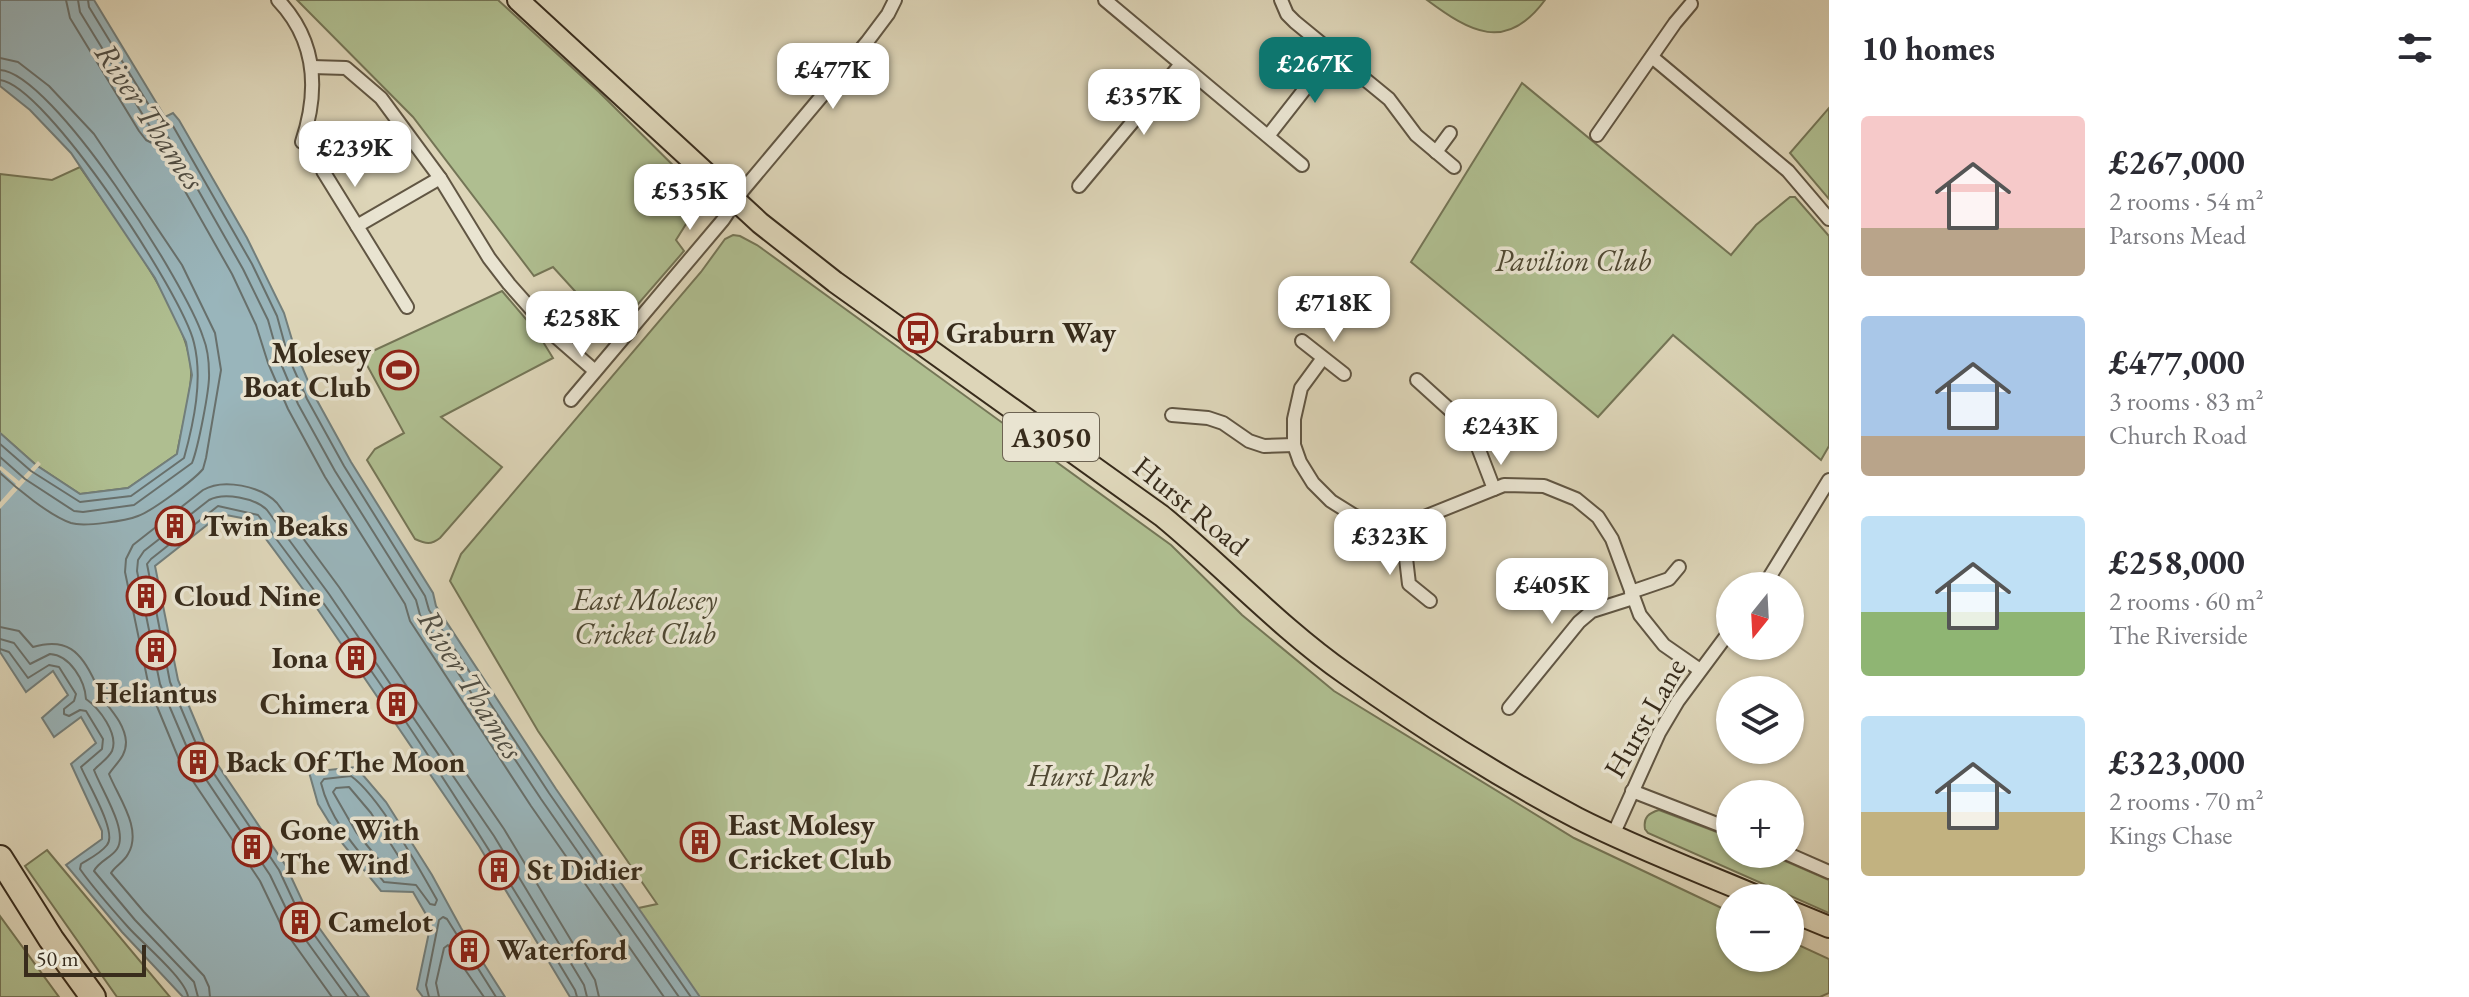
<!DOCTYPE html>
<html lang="en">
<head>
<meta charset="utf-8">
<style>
  :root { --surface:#fff; --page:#f2f2f3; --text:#2b2b33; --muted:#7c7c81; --accent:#0f766e }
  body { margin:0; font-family:"EB Garamond",serif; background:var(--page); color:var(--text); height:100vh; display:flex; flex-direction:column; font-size:30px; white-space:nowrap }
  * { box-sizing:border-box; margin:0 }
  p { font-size:26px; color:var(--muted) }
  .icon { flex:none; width:44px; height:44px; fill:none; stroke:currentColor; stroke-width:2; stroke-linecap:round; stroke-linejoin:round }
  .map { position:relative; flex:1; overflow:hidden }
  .drawer { display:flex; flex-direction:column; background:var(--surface); width:640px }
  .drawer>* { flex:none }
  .needle { width:52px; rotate:198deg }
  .controls { position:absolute; left:1716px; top:572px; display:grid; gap:16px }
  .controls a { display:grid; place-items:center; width:88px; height:88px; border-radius:50%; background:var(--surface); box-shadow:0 2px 6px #0004; font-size:40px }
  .scale { position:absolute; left:24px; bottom:20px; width:122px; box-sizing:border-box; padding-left:8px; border:4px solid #382c1c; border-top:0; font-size:22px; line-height:28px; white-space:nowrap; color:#382c1c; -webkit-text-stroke:6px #e9e4d1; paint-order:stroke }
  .price { position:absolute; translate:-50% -68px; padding:0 18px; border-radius:16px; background:#fff; color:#222; font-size:26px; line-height:52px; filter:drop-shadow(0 2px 4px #0008) }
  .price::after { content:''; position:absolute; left:50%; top:48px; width:24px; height:18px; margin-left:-12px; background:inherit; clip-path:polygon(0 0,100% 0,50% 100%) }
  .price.current { background:var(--accent); color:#fff }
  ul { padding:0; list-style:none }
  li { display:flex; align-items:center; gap:24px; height:200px; padding:0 32px }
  li span { display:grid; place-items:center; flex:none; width:224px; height:160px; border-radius:8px; color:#555 }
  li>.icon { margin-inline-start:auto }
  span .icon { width:96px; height:96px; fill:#fffc; stroke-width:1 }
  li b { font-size:34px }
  h2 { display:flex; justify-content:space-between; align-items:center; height:96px; padding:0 32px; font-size:34px }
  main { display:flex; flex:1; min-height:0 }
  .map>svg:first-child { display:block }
  .green { fill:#afbe90; stroke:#747556; stroke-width:2 }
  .water { fill:#99b5bb; stroke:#727e7b; stroke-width:2 }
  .pier { fill:#ddd5b8 }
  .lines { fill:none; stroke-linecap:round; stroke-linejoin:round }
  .shore { stroke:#68706c; stroke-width:2 }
  .street-casing { stroke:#615643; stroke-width:16 }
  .primary-casing { stroke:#382c1c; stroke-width:24 }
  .highway-casing { stroke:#382c1c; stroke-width:28 }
  .street { stroke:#e9e4d1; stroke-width:12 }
  .primary { stroke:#ddd5b8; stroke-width:20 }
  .highway { stroke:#ddd5b8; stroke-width:24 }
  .labels { text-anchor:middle; stroke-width:7; stroke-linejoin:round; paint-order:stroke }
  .shield { fill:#e9e4d1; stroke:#6d6352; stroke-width:2 }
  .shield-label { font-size:28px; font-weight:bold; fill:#382c1c }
  .park-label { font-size:30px; font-style:italic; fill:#504933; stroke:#e9e4d1 }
  .poi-label { font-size:30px; font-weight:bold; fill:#382c1c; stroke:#e9e4d1; text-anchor:start }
  .street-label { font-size:30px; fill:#382c1c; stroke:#e9e4d1 }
  .water-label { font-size:32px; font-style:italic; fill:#504e44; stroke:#e9e4d1 }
</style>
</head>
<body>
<main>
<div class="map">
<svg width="1829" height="997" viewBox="0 0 1829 997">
  <rect width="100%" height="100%" fill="#ddd5b8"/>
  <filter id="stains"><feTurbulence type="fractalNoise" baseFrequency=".0025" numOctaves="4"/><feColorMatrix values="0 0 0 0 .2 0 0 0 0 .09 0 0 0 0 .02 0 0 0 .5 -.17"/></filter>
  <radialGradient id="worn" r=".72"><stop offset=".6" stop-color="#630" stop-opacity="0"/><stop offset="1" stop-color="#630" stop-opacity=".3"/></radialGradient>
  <g class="green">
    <path d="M297 0H498L599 92 698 190V205L676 240 684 251 613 333 553 267 534 276 413 117Z"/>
    <path d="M1427 0H1545C1506 53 1470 32 1427 0Z"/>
    <path d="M1522 83 1731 255 1756 225 1790 197H1795L1829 236V446L1821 460 1673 335 1598 417 1411 262Z"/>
    <path d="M1829 108V199L1790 153Z"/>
    <path d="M80 167C112 214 194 320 191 376 190 401 181 429 177 454L128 488 80 494 36 465 0 433V174L52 180Z"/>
    <path d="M733 235 740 236 757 245 1171 545 1242 615 1334 691 1574 838 1730 912V958H1790V941L1829 959V993L1820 997H689L634 909 657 904 538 731 450 581 461 554 701 272 725 239Z"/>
    <path d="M502 291 537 332 553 358 441 417 502 467 440 538C431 545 426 544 415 539L367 460 375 449 404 433 362 356Z"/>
    <path d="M1659 810 1730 837V854H1769L1829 880V913L1648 833 1645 829C1643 817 1649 813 1659 810Z"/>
    <path d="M47 850 170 997H117L25 866Z"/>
    <path d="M0 916 59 997H0Z"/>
  </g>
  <g class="water">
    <path d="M0 0H94L165 117 173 113 179 120 247 238 284 313 296 353 314 395 351 462 433 593 436 606 556 789 700 997H570L479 846 314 604 252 520 221 514 155 566 178 680 207 749 286 866 307 911 369 997H183L122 932 66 865 102 839V831L71 764 96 743 81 717 54 737 42 718 68 695 53 671 26 692 0 652V433L36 465 80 494 128 488 177 454 192 375 186 342 155 278 71 153 30 110 0 86Z"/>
    <path d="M356 767 386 802 432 875 461 928 505 997H423L417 989 431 923 413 892 381 891 342 843 318 804 309 772Z"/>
  </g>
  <path class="pier" d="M38 461 41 464 0 509V502L16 484 0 470V467L1 466 19 481Z"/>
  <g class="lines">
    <g class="shore">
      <path d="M66 0 70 18 139 131 146 140 160 147 232 274 256 325 268 363 288 409 325 477 405 604 410 621 531 806 664 997"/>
      <path d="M78 0 80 12 149 125 155 132 168 137 243 269 268 320 279 359 298 404 335 471 416 600 420 615 541 799 679 997"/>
      <path d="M88 0 89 7 158 120 162 124 173 126 252 264 277 316 288 356 307 399 344 466 425 596 429 610 549 793 691 997"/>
      <path d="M0 58 18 62 49 86 94 134 182 265 215 333 221 370 206 458 203 469C194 480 152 511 138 516 126 521 84 527 71 523 50 516 16 488 0 473"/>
      <path d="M0 70C53 73 187 286 203 337 207 347 209 362 209 373 210 388 198 448 192 463L134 505 83 512 74 511 25 479 0 457"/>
      <path d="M0 80C46 85 183 295 194 343 203 379 194 422 184 458L131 496 80 502 31 471 0 444"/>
      <path d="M0 627 19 631 33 647C66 637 81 651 95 682 96 684 98 692 99 694 109 708 125 723 126 742 126 757 116 763 109 774 118 797 143 829 128 854 124 862 115 866 111 873L144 912 204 976 209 987 210 997"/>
      <path d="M0 639 14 643 30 664 50 654C70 655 85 681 86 699 99 708 119 734 112 751 108 759 99 764 94 770 101 789 129 831 117 849 111 858 99 861 94 871L135 920 194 982 198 997"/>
      <path d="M0 649 9 652 28 678 49 665 59 667 76 694 74 701 64 709V714L69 716 80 710 86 711 103 739 102 749 81 767C87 782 118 833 107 845 101 853 89 859 81 864L80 869C94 889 111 908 128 927 141 942 186 979 188 997"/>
      <path d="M351 776C379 796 419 868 437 900L435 905 430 904 416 885 384 882C359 852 330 821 321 783L324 779Z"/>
      <path d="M349 787 371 813 406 868 405 873 389 872 356 832 333 792 336 788Z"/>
      <path d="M332 997 282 927 260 881 180 762 149 687 125 572 126 559 133 545 203 490C223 478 261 486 277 503L339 587 504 829 595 980 599 997"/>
      <path d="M347 997 292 921 270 875 191 757 160 684 137 571 138 560 144 551 209 500C224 492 255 498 267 510L329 594 494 836 584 985 587 997"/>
      <path d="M359 997 300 915 279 870 200 753 170 682 147 564 151 559 218 506 258 515C374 666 477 827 575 990L577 997"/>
      <path d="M429 997 426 985 439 920 443 917 447 919 496 997"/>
      <path d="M439 997 436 983 444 948 448 945 484 997"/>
    </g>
    <defs>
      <g id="street">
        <path d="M278 0C317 41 319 91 302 142"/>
        <path d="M1105 0 1302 165"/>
        <path d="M1281 0 1287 14 1295 22 1389 99 1416 135 1454 167"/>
        <path d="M1652 57 1788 171 1829 219"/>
        <path d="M312 67 346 68 381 98 440 178 489 258 509 284 555 336 595 371"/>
        <path d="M1597 135 1675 23 1691 4"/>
        <path d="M1268 136 1333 53"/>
        <path d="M1436 152 1450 133"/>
        <path d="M323 171 357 226"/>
        <path d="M1079 186 1181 64"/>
        <path d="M407 307 357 226 440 178"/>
        <path d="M1302 341 1344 374"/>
        <path d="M1323 358 1301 388 1294 419V445L1300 462 1313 483 1331 501 1355 516 1382 524H1407L1504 485 1544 486 1576 499 1598 517 1612 539 1640 615 1664 645 1700 670"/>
        <path d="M1417 380 1471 429 1494 489"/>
        <path d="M571 400 723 220 743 190 867 42 888 14 895 0"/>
        <path d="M1172 415 1208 418 1223 423 1249 441 1264 446 1294 445"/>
        <path d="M1402 524 1409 584 1430 601"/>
        <path d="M1764 586 1829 480"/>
        <path d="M1631 592 1669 579 1679 567"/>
        <path d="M1509 708 1579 622 1592 611 1633 598"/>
        <path d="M1632 791 1730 829"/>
        <path d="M1613 835 1659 733 1678 701 1730 631"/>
        <path d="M1788 854 1829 872"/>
      </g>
      <g id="primary">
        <path d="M518 0 760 223 835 282 1162 516C1224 567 1279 627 1346 674 1419 726 1497 776 1577 818 1636 848 1700 872 1761 898"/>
        <path d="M1790 911 1829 927"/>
      </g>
      <path id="highway" d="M0 858 51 939 93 997"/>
    </defs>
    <use href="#street" class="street-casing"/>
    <use href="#primary" class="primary-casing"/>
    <use href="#highway" class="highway-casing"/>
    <use href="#street" class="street"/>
    <use href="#primary" class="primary"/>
    <use href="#highway" class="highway"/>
  </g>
  <defs>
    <symbol id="bus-ring" viewBox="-11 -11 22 22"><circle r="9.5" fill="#e9e4d1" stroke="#8f2418" stroke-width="1.5"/><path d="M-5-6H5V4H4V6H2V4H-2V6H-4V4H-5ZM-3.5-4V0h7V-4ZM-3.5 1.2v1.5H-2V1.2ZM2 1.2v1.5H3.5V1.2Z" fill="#8f2418"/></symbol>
    <symbol id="stadium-ring" viewBox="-11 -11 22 22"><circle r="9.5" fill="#e9e4d1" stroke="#8f2418" stroke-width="1.5"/><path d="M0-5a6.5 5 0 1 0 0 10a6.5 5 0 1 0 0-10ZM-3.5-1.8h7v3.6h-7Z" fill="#8f2418"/></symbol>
    <symbol id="building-ring" viewBox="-11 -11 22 22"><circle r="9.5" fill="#e9e4d1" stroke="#8f2418" stroke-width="1.5"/><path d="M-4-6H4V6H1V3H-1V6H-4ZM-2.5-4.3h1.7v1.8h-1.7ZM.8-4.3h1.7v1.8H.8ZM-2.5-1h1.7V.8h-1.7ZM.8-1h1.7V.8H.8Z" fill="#8f2418"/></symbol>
  </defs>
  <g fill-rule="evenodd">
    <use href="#bus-ring" x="896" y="311" width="44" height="44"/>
    <use href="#stadium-ring" x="377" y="348" width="44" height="44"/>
    <use href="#building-ring" x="153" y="504" width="44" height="44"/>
    <use href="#building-ring" x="124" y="574" width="44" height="44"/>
    <use href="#building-ring" x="134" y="628" width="44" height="44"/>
    <use href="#building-ring" x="334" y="636" width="44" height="44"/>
    <use href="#building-ring" x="375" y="682" width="44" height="44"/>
    <use href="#building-ring" x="176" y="740" width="44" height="44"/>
    <use href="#building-ring" x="678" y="820" width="44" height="44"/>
    <use href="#building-ring" x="230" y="825" width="44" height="44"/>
    <use href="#building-ring" x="477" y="848" width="44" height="44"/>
    <use href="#building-ring" x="278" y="900" width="44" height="44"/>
    <use href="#building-ring" x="447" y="928" width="44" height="44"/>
  </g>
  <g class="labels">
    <rect class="shield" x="1003" y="413" width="96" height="48" rx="6"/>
    <g class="shield-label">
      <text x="1051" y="447">A3050</text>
    </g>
    <g class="park-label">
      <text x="1573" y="271">Pavilion Club</text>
      <text x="645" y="610">East Molesey<tspan x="645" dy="34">Cricket Club</tspan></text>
      <text x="1091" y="786">Hurst Park</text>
    </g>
    <g class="poi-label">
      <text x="946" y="343">Graburn Way</text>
      <text x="371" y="363" text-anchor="end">Molesey<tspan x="371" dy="34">Boat Club</tspan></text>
      <text x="203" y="536">Twin Beaks</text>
      <text x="174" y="606">Cloud Nine</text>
      <text x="328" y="668" text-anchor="end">Iona</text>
      <text x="156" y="703" text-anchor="middle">Heliantus</text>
      <text x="369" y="714" text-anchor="end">Chimera</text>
      <text x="226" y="772">Back Of The Moon</text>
      <text x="728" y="835">East Molesy<tspan x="728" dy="34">Cricket Club</tspan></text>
      <text x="280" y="840">Gone With<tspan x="280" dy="34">The Wind</tspan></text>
      <text x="527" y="880">St Didier</text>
      <text x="328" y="932">Camelot</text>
      <text x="497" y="960">Waterford</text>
    </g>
    <g class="street-label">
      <text transform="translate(1191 506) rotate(39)" y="10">Hurst Road</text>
      <text transform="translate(1645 718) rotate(-60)" y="10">Hurst Lane</text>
    </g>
    <g class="water-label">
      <text transform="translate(150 116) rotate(56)" y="11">River Thames</text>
      <text transform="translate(471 684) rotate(58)" y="11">River Thames</text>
    </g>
  </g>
  <rect width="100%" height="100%" filter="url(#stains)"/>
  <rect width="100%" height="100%" fill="url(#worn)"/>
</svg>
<div class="controls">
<a><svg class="needle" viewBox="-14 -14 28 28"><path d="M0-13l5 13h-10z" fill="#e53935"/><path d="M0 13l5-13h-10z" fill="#7c7c81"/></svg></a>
<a><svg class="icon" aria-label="layers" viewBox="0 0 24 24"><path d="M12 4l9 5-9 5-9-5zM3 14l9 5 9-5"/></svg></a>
<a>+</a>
<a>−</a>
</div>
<div class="scale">50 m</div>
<b class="price current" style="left:1315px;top:105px">£267K</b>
<b class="price" style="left:833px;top:111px">£477K</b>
<b class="price" style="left:1144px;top:137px">£357K</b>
<b class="price" style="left:355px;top:189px">£239K</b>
<b class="price" style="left:690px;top:232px">£535K</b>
<b class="price" style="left:1334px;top:344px">£718K</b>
<b class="price" style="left:582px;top:359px">£258K</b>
<b class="price" style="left:1501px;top:467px">£243K</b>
<b class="price" style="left:1390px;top:577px">£323K</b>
<b class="price" style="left:1552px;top:626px">£405K</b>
</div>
<section class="drawer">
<h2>10 homes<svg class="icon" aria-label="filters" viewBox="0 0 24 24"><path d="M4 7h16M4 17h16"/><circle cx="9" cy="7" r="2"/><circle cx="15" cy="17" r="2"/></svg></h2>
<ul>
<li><span style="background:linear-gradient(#f6c9c9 70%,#b9a48a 0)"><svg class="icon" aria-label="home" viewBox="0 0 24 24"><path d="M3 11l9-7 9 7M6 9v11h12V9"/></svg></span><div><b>£267,000</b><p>2 rooms · 54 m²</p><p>Parsons Mead</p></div></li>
<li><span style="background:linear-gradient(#a9c7e8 75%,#b9a48a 0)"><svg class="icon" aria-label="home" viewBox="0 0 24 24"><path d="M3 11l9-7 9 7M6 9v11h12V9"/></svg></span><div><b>£477,000</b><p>3 rooms · 83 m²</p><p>Church Road</p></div></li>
<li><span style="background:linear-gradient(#bfe0f5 60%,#8fb573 0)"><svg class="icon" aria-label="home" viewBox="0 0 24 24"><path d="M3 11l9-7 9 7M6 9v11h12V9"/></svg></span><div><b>£258,000</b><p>2 rooms · 60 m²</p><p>The Riverside</p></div></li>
<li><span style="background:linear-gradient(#bfe0f5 60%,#c2b280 0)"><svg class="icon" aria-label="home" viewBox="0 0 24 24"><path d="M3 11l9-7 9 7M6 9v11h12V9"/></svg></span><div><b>£323,000</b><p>2 rooms · 70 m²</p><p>Kings Chase</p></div></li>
</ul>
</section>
</main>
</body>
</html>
